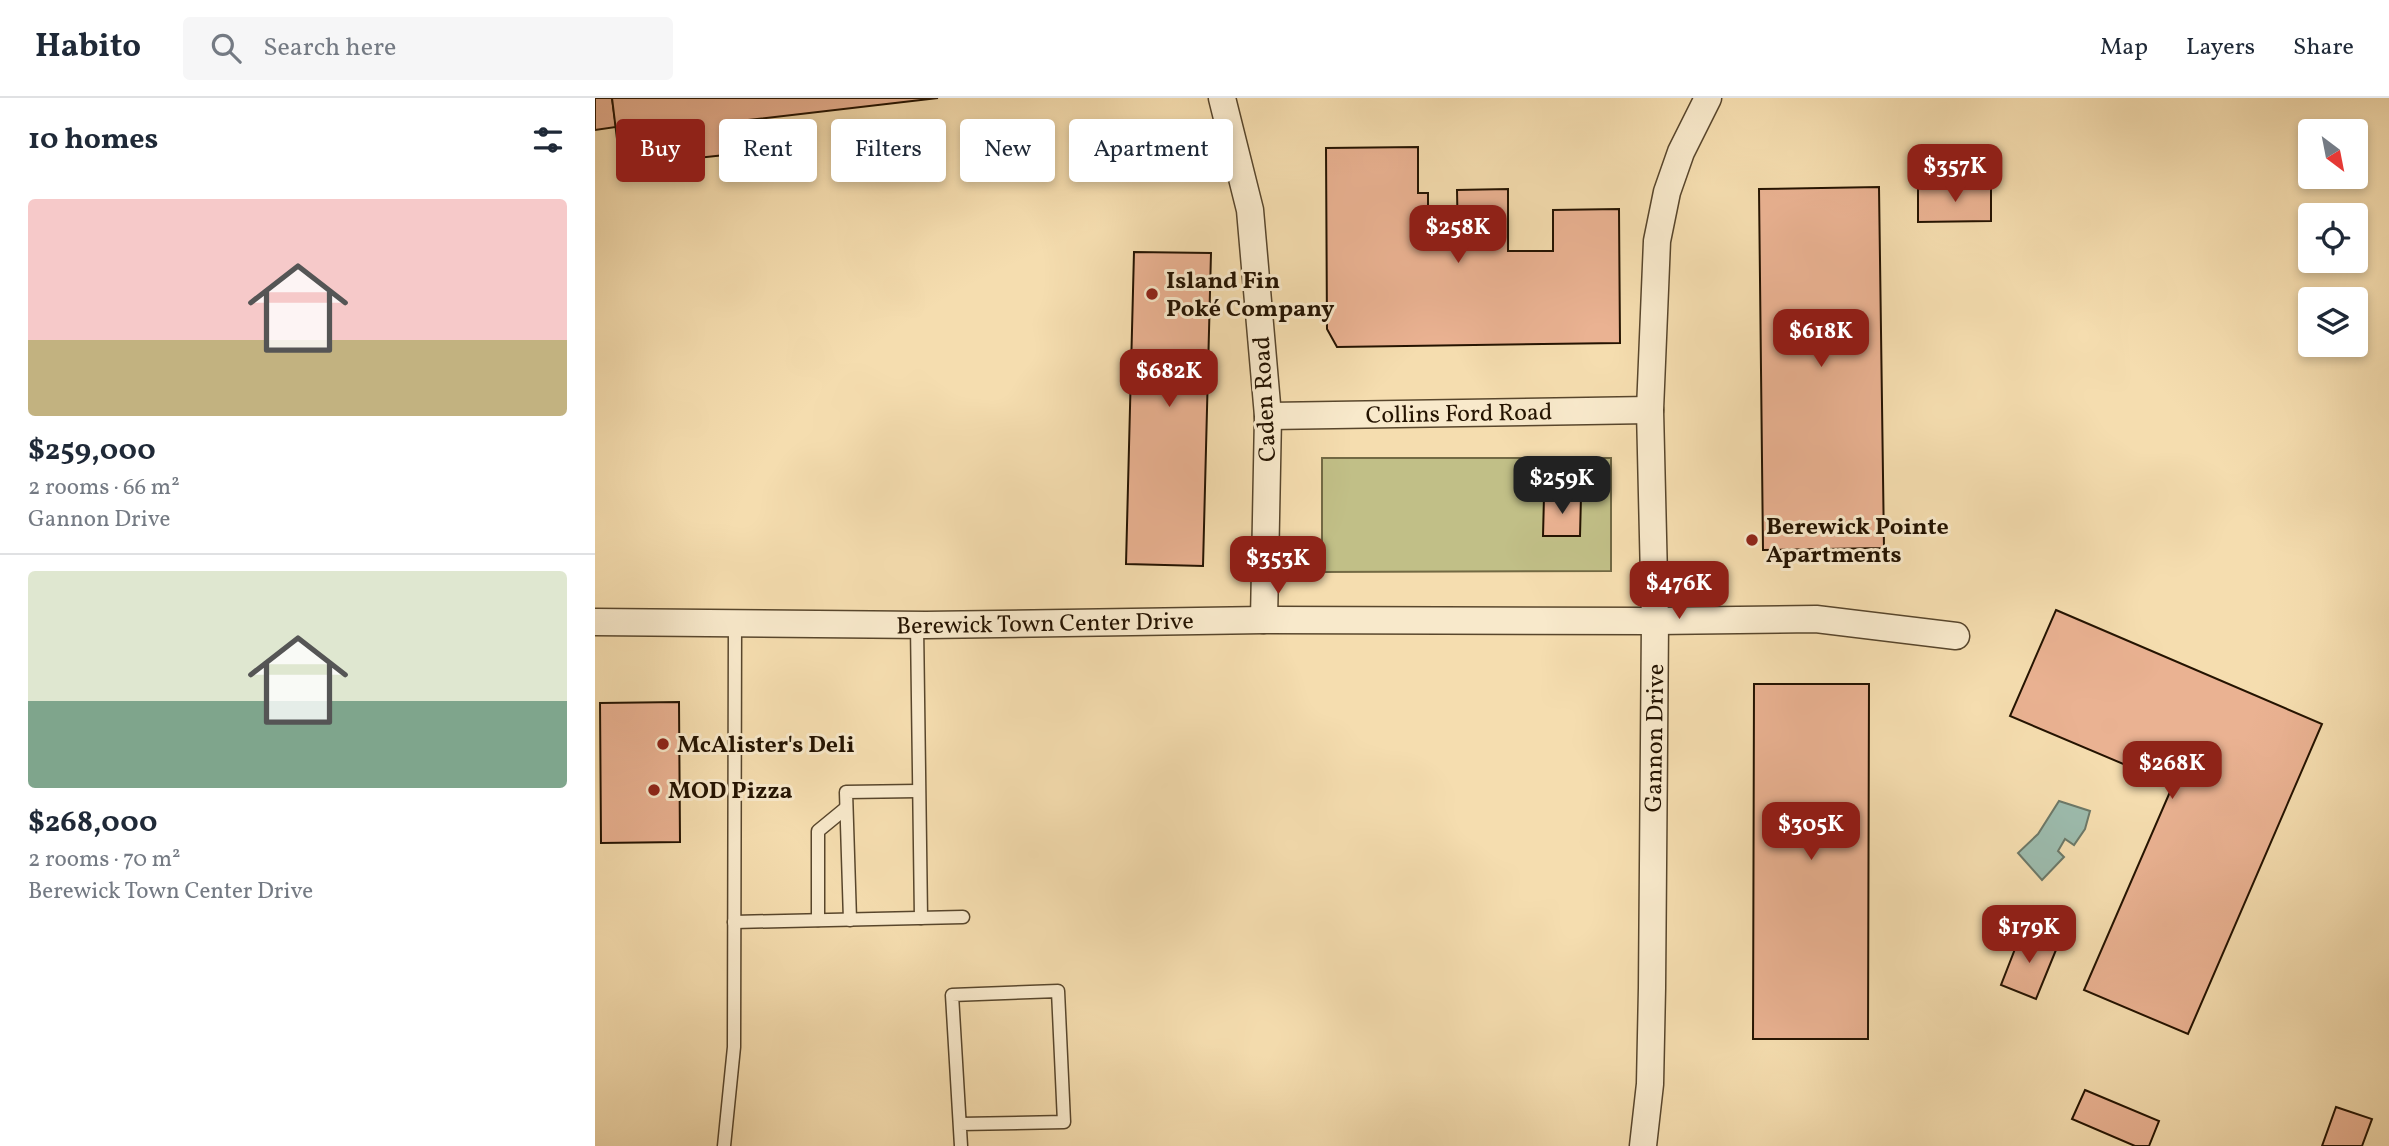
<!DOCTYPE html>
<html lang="en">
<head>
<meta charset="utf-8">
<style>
  :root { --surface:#fff; --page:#f6f6f7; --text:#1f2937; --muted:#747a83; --line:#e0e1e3; --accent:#8f2418 }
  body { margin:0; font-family:Vollkorn,serif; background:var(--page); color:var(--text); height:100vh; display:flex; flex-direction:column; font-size:26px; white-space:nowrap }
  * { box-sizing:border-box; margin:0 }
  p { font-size:23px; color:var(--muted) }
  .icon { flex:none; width:38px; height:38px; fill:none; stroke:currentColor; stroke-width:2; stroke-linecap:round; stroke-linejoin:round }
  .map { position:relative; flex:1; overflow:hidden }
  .details { display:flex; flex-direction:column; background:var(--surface); width:595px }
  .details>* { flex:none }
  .hud { position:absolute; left:21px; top:21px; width:665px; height:63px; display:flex; gap:14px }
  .needle { width:46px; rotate:148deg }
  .fabs { position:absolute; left:1703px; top:21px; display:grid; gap:14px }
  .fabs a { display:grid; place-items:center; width:70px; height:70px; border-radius:7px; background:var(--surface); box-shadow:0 4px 10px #0003; font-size:35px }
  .price { position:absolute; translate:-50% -60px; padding:0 16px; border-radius:14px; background:var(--accent); color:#fff; font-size:23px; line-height:46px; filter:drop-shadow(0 2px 4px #0008) }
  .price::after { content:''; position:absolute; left:50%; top:42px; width:21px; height:16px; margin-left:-10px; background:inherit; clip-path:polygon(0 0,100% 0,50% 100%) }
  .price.selected { background:#222; color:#fff }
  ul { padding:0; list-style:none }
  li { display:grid; align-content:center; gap:14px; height:371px; padding:0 28px }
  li+li { border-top:2px solid var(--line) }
  li span { display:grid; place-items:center; height:217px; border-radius:7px; color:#555 }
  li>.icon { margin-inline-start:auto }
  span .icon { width:126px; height:126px; fill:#fffc; stroke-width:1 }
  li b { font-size:30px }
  h2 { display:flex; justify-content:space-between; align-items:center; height:84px; padding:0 28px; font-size:30px }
  .tag { padding:0 24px; border-radius:7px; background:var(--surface); box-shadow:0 4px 10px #0003; font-size:24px; line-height:63px }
  .tag.selected { background:var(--accent); color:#fff }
  header { display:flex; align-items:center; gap:42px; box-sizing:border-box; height:98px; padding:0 35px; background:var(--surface); border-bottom:2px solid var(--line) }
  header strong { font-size:33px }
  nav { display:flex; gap:38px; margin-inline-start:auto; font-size:24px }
  .search { width:490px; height:63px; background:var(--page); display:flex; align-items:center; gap:18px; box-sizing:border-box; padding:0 24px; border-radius:7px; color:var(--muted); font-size:26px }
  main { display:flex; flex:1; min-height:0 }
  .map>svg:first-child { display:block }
  .green { fill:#c1bf87; stroke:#726944; stroke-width:2 }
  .water { fill:#9cbbad; stroke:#6c7868; stroke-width:2 }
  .building { fill:#eab292; stroke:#241301; stroke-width:2 }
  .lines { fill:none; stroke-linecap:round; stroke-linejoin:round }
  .lane-casing { stroke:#58462c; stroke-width:15 }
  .street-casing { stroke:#58462c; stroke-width:29 }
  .lane { stroke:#f8e9cb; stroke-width:12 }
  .street { stroke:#f8e9cb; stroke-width:26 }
  .poi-dot { fill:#8f2418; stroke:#f8e9cb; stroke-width:2.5 }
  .labels { text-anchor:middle; stroke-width:6; stroke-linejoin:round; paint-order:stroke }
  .poi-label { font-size:24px; font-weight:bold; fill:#241301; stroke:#f8e9cb; text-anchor:start }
  .street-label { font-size:24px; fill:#241301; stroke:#f8e9cb }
</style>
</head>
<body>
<header>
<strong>Habito</strong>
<div class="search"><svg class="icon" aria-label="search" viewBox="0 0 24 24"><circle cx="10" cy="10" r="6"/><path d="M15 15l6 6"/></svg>Search here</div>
<nav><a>Map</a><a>Layers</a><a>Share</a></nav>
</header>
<main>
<section class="details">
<h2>10 homes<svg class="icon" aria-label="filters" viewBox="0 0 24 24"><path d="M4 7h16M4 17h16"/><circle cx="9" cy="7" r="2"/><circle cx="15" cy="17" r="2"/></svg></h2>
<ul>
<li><span style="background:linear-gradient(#f6c9c9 65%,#c2b280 0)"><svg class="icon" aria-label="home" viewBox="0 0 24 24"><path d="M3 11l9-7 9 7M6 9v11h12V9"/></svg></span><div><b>$259,000</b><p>2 rooms · 66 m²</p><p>Gannon Drive</p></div></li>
<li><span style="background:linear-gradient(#dfe7d0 60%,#7fa58c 0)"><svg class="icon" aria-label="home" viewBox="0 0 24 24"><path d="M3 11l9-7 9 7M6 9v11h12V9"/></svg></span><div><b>$268,000</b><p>2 rooms · 70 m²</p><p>Berewick Town Center Drive</p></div></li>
</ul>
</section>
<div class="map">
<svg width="1794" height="1048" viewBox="0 0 1794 1048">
  <rect width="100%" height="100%" fill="#f5ddaf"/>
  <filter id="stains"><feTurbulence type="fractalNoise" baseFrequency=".00286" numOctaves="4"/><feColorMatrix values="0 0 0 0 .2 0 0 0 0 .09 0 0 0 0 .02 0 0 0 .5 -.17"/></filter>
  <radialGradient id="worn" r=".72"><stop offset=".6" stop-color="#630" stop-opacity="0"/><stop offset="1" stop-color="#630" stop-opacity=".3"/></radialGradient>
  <path class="green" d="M727 360H1016V473L727 474Z"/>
  <path class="water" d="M1464 703 1495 713 1490 731 1479 747 1470 741 1463 753 1469 759 1447 782 1423 755 1443 736Z"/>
  <g class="building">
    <path d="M0 0H17L21 29 0 32Z"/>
    <path d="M17 0H343L154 22 158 54 93 61 89 33 22 41Z"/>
    <path d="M823 49V95H833V147L863 146 862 92 913 91V153H958V112L1024 111 1025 245 742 249 732 231 731 50Z"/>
    <path d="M1396 88V123L1323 124V89Z"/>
    <path d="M1284 89 1289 450 1168 452 1164 91Z"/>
    <path d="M539 154 616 155 608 468 531 466Z"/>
    <path d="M949 398H986L985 438H948Z"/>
    <path d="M1461 512 1727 626 1593 936 1489 892 1578 687 1415 618Z"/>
    <path d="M1159 586H1274L1273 941H1158Z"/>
    <path d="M84 604 85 744 6 745 5 605Z"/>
    <path d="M1427 833 1463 847 1441 901 1406 887Z"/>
    <path d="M1490 992 1564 1023 1554 1048H1540L1477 1021Z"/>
    <path d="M1741 1009 1777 1021 1767 1048H1727Z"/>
  </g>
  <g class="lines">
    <defs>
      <g id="lane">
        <path d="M322 527 326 820"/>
        <path d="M223 822V733L251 710"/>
        <path d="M255 822 251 694 323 693"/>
        <path d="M139 824 368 819"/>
        <path d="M365 1026 469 1024 463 893 357 897 366 1048"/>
        <path d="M129 1048 139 949 140 526"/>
      </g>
      <g id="street">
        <path d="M627 0 655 112 673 318 669 522"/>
        <path d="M673 318 1055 312"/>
        <path d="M0 524 331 527 669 522 1060 523 1221 521 1361 538"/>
        <path d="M1048 1048 1055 986 1057 890 1060 523 1055 312 1062 143 1072 94 1086 54 1113 0"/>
      </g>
    </defs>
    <use href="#lane" class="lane-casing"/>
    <use href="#street" class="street-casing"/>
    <use href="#lane" class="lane"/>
    <use href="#street" class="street"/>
  </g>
  <g class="poi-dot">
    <circle cx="557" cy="196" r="7"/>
    <circle cx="1157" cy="442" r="7"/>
    <circle cx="68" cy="646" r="7"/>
    <circle cx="59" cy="692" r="7"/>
  </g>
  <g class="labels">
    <g class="poi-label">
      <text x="571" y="190">Island Fin<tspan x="571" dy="28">Poké Company</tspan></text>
      <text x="1171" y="436">Berewick Pointe<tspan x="1171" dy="28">Apartments</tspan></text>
      <text x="82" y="654">McAlister's Deli</text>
      <text x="73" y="700">MOD Pizza</text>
    </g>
    <g class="street-label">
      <text transform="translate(669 301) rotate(-93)" y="8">Caden Road</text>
      <text transform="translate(864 315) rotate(-1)" y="8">Collins Ford Road</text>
      <text transform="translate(450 525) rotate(-1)" y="8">Berewick Town Center Drive</text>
      <text transform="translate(1059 640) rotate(-89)" y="8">Gannon Drive</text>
    </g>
  </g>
  <rect width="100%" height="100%" filter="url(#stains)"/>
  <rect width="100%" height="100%" fill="url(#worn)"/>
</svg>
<div class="fabs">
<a><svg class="needle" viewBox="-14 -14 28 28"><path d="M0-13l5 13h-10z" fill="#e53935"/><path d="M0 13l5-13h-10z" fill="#747a83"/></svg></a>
<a><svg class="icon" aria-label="locate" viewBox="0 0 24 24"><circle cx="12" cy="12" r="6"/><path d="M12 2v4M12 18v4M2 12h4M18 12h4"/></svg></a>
<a><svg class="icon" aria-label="layers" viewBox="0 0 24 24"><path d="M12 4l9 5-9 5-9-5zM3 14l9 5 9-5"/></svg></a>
</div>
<b class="price" style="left:1360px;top:106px">$357K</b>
<b class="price" style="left:863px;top:167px">$258K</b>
<b class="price" style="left:1226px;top:271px">$618K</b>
<b class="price" style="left:574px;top:311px">$682K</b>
<b class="price selected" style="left:967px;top:418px">$259K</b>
<b class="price" style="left:683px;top:498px">$353K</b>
<b class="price" style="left:1084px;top:523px">$476K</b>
<b class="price" style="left:1577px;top:703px">$268K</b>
<b class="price" style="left:1216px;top:764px">$305K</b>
<b class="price" style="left:1434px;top:867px">$179K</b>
<div class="hud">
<a class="tag selected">Buy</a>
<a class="tag">Rent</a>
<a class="tag">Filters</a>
<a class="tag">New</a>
<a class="tag">Apartment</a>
</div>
</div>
</main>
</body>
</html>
